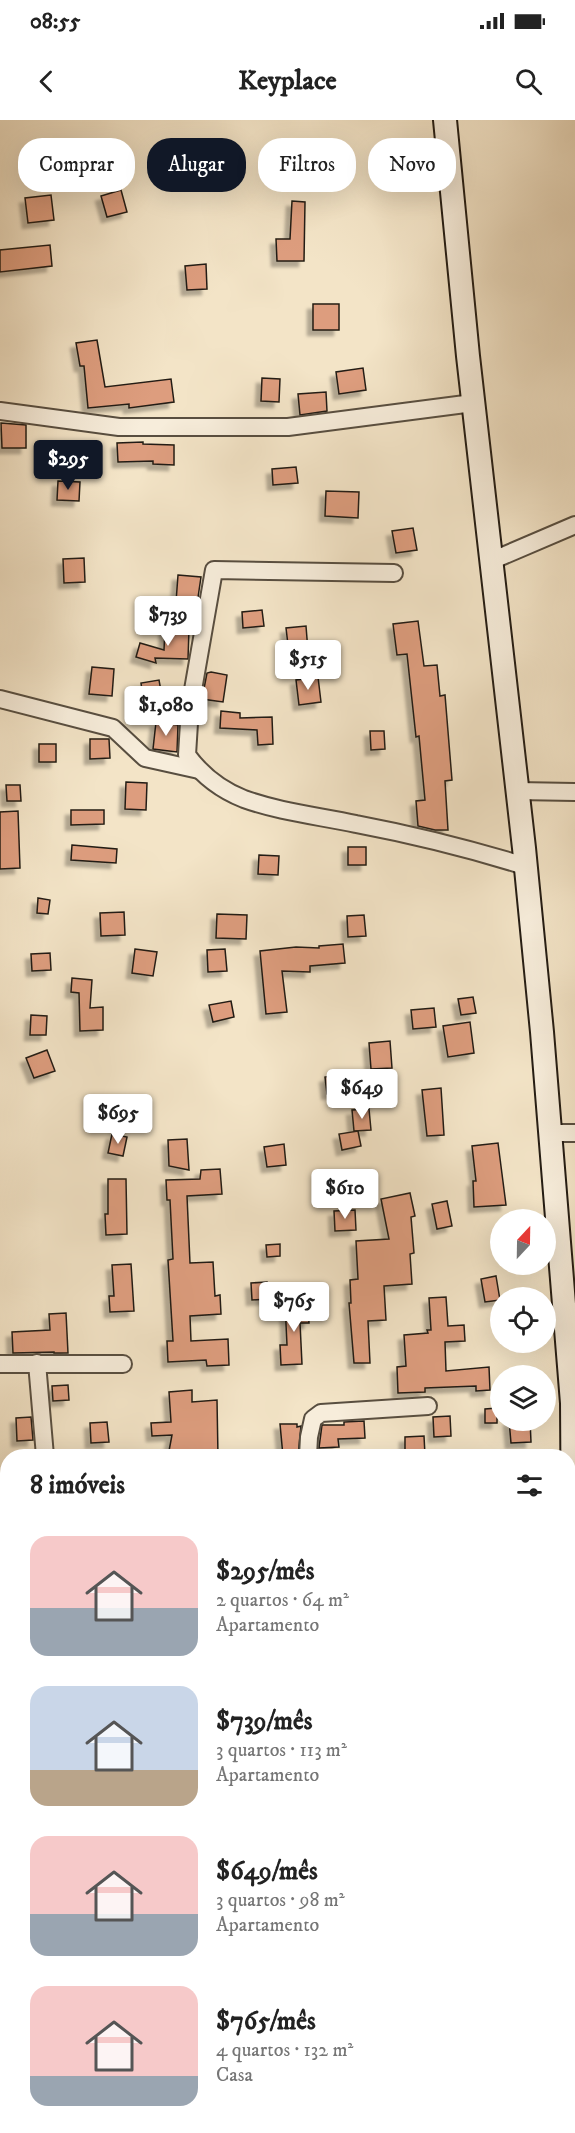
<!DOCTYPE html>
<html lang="pt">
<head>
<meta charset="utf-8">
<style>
  :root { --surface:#fff; --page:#f6f6f6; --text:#222; --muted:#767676; --accent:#111827 }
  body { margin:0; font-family:"IM FELL DW Pica",serif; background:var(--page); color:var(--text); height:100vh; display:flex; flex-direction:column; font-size:22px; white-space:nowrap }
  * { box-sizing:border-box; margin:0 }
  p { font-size:20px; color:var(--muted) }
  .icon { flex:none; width:33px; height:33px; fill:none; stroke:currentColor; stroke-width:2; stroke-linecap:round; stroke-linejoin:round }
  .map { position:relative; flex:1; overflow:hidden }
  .sheet { position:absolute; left:0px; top:1329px; width:576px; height:684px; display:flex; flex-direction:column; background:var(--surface); border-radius:24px 24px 0 0; box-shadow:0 6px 24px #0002 }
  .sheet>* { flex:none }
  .guide { position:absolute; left:18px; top:18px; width:540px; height:54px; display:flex; gap:12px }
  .needle { width:39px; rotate:22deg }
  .fabs { position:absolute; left:490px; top:1089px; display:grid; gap:12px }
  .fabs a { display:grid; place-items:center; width:66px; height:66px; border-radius:50%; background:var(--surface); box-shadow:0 6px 24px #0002; font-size:30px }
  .price { position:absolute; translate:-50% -51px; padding:0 14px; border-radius:6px; background:#fff; color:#222; font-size:20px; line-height:39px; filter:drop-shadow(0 2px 3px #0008) }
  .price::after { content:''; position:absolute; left:50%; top:36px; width:18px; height:14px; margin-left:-9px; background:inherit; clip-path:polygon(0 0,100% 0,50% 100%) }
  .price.selected { background:var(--accent); color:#fff }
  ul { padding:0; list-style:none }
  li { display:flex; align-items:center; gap:18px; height:150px; padding:0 30px }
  li span { display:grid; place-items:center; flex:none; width:168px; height:120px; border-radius:18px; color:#555 }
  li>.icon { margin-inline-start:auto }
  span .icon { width:72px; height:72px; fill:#fffc; stroke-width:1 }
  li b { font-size:26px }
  h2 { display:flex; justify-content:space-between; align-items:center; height:72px; padding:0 30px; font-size:26px }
  .chip { padding:0 21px; border-radius:24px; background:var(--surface); box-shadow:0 6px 24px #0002; font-size:21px; line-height:54px }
  .chip.selected { background:var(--accent); color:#fff }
  .status { display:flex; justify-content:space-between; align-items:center; height:42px; padding:0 30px; background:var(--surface); direction:ltr }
  .status svg { height:16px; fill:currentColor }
  header { display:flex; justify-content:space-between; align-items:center; height:78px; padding:0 30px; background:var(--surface); font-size:27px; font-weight:700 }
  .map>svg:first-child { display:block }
  .building { fill:#dd9d7e; stroke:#241c13; stroke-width:1.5; filter:url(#shadow) }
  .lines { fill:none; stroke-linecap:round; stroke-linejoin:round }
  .street-casing { stroke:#584e40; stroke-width:20 }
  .secondary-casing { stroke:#241c13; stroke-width:26 }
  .street { stroke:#f7eddb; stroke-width:16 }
  .secondary { stroke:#f7eddb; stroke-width:22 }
</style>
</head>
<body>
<div class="status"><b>08:55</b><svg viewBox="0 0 49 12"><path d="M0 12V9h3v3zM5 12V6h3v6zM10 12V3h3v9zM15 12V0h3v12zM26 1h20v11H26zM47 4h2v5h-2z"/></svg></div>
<header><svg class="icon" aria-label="back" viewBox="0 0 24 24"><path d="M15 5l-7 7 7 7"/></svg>Keyplace<svg class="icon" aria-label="search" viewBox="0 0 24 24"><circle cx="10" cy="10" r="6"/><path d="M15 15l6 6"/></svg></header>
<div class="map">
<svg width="575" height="2013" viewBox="0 0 575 2013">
  <defs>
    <filter id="shadow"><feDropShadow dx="-5.5" dy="5.5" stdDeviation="1.5" flood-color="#0004"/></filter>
  </defs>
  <rect width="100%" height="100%" fill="#f3e4c7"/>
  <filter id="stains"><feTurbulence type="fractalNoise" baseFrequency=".00333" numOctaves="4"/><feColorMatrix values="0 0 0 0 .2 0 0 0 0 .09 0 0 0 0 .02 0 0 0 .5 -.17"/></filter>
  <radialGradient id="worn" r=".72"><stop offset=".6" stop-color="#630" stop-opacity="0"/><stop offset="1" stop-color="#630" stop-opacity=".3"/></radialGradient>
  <g class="building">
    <path d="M121 70 127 92 107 97 101 76Z"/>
    <path d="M51 75 54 100 28 103 25 78Z"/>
    <path d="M292 81 305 82 304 141H277L276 119H290Z"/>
    <path d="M50 125 52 146 0 152V130Z"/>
    <path d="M206 144 207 169 187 170 185 146Z"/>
    <rect x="313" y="184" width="26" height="26"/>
    <path d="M97 220 105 267 171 259 174 282 129 288V284L88 288 84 246H80L76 223Z"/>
    <path d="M363 248 366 270 339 274 336 252Z"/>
    <path d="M262 258 280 259 279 282 261 281Z"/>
    <path d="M326 272 327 291 300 295 298 274Z"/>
    <path d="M1 303 26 305V328H2Z"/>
    <path d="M143 322V324L174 325V345L153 344V341L118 342 117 323Z"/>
    <path d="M296 347 298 363 273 365 272 349Z"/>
    <path d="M58 361 80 362 79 381 57 380Z"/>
    <path d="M326 371 359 372 358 398 325 396Z"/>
    <path d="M413 408 417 430 396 433 392 411Z"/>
    <path d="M84 438 85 462 64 463 63 439Z"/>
    <path d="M178 455 201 457 197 484 176 482Z"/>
    <path d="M262 490 264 506 243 508 242 492Z"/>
    <path d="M418 501 424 546 437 545 440 576 445 575 452 660 445 661 448 710H435L418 706 416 681 425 680 419 616 416 617 407 534 397 535 393 504Z"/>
    <path d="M306 506 308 531 289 533 286 508Z"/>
    <path d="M165 508 189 509 188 539 155 538 156 543 136 537 140 523 164 530Z"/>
    <path d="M92 547 114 549 112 576 89 574Z"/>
    <path d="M211 552 227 555 223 582 202 579 207 553Z"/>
    <path d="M318 557 321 582 299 585 296 560Z"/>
    <path d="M159 560 163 582 144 585 141 563Z"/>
    <path d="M221 591 240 593V598L272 597 273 624 258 625 257 610 220 608Z"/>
    <path d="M156 602 178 605 177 632 153 629Z"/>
    <path d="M370 611H384L385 629 371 630Z"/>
    <path d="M90 619H109L110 638 90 639Z"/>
    <rect x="39" y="624" width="17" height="18"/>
    <path d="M126 662 147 663 146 690 125 689Z"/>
    <path d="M6 665H20L21 681H7Z"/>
    <path d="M71 690H104V704L71 705Z"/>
    <path d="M18 691 20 748 0 749V692Z"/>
    <path d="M72 725 117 729 116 743 71 740Z"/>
    <rect x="348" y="727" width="18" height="18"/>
    <path d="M259 735 279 736 278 755 258 754Z"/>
    <path d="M38 778 50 780 48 794 37 793Z"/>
    <path d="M124 792 125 815 101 816 100 793Z"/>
    <path d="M217 794 247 795 246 819 216 818Z"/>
    <path d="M364 795 366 816 348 817 347 796Z"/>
    <path d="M343 824 345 843 310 846V852L282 851 287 892 266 894 260 831 296 827 319 828V826Z"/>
    <path d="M135 829 157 832 153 856 132 853Z"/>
    <path d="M225 829 227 851 208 852 207 830Z"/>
    <path d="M50 833 51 850 32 851 31 834Z"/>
    <path d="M72 858 92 860 90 888 103 887V910L80 911 79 873 71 872Z"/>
    <path d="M473 877 476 893 461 895 458 879Z"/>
    <path d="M231 881 234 897 213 902 209 885Z"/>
    <path d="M434 888 436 907 413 909 411 890Z"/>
    <path d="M31 895 47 896 46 915H30Z"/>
    <path d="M470 902 474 933 448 937 443 906Z"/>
    <path d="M390 921 392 948 371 949 369 923Z"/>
    <path d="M47 930 55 951 34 958 26 938Z"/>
    <path d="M343 954 346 971 327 974 325 957Z"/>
    <path d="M441 968 444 1015 427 1016 422 970Z"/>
    <path d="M369 989 371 1010 354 1011 352 990Z"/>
    <path d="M358 1011 361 1026 342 1030 339 1014Z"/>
    <path d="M112 1014 127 1017 123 1036 108 1033Z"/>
    <path d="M187 1019 189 1050 169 1046 168 1020Z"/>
    <path d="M498 1023 506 1085 474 1087 473 1061H476L472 1026Z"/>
    <path d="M284 1024 286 1045 267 1047 264 1027Z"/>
    <path d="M220 1049 222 1074 187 1076 190 1143 213 1142 215 1176 220 1175 221 1194 190 1196 191 1221 228 1219 229 1245 207 1246 206 1240 168 1242 167 1221H173L168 1140 173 1139 170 1080H167L166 1060 200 1059 201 1050Z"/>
    <path d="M108 1059H126L127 1114 106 1115 105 1094H108Z"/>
    <path d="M410 1073 415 1096 411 1097 414 1133 410 1134 412 1164 384 1166 386 1200 368 1201 370 1243H354L349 1183H351L350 1160 358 1159 356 1121 389 1119 381 1079Z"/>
    <path d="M447 1081 452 1106 437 1109 432 1084Z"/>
    <path d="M355 1090 356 1110 335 1111 334 1091Z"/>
    <path d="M280 1124V1136L267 1137 266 1125Z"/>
    <path d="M131 1144 134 1191 110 1192 109 1176H114L112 1145Z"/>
    <path d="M496 1156 500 1180 485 1182 481 1159Z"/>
    <path d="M267 1162 268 1179 252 1180 251 1163Z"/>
    <path d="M446 1177 448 1206 464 1205 465 1221 445 1222 446 1251 489 1247 490 1270 476 1271V1266L425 1268V1272L398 1273 397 1247 406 1246 404 1215 428 1213 427 1210H431L429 1178Z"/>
    <path d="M308 1182 309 1203H300L302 1244 281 1245 280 1225H287L285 1183Z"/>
    <path d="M66 1193 68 1233H54V1232L13 1233 12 1212 50 1210 49 1194Z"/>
    <path d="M68 1265 69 1280 53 1281 52 1266Z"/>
    <path d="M192 1270V1282L217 1280 218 1336H198L169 1331 172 1315 152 1316 151 1303 171 1302 169 1272Z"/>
    <path d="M497 1288V1303H485V1289Z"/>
    <path d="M450 1296 451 1316 434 1317 433 1297Z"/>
    <path d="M31 1297 33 1320 17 1321 16 1298Z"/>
    <path d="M509 1300H530L531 1322 511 1323Z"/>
    <path d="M364 1301 365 1318 338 1319 339 1327 319 1328 322 1305H344V1302Z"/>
    <path d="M107 1302 109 1322 91 1323 90 1303Z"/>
    <path d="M280 1304H297V1307L301 1306 298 1336H283Z"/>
    <path d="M424 1316 425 1335H405V1317Z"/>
  </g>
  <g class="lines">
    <defs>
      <g id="street">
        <path d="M0 291 119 307H288L473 283"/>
        <path d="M491 441 575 405"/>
        <path d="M394 453 214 450 190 587 187 635C201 654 221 670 244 679 280 692 319 696 356 704 414 715 470 729 525 746"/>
        <path d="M0 579 113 608 145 638 199 650"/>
        <path d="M517 671 575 672"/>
        <path d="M550 1013H575"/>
        <path d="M37 1243 45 1336"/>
        <path d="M0 1244H123"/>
        <path d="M308 1336 309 1317 313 1299 321 1293 428 1286"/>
        <path d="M568 1752H575"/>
        <path d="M568 1869H575"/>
        <path d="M0 2003 8 1998"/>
        <path d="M116 2006 139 2013"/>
      </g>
      <g id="secondary">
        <path d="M445 0 468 236 524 728 542 912 572 1283 573 1431 568 1733"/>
        <path d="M547 2013V2006"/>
      </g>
    </defs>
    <use href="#street" class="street-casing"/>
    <use href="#secondary" class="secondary-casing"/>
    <use href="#street" class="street"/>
    <use href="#secondary" class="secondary"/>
  </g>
  <rect width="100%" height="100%" filter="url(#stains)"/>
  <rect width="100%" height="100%" fill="url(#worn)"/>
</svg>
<div class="fabs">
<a><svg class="needle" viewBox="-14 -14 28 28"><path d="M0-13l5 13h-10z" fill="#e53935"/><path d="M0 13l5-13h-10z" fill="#767676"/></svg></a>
<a><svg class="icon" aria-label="locate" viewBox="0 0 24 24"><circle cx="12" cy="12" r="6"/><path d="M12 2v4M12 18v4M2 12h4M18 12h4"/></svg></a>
<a><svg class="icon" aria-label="layers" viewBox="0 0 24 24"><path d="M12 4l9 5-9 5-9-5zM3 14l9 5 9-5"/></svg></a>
</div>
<b class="price selected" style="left:68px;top:371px">$295</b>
<b class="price" style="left:168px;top:527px">$739</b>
<b class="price" style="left:308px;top:571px">$515</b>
<b class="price" style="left:166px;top:617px">$1,080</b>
<b class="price" style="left:362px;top:1000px">$649</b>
<b class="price" style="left:118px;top:1025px">$695</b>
<b class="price" style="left:345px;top:1100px">$610</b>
<b class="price" style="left:294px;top:1213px">$765</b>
<div class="guide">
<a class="chip">Comprar</a>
<a class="chip selected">Alugar</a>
<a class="chip">Filtros</a>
<a class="chip">Novo</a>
</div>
<section class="sheet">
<h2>8 imóveis<svg class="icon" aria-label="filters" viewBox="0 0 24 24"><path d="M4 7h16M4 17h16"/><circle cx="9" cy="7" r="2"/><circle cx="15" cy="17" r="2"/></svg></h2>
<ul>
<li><span style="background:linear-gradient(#f6c9c9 60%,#9aa5b1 0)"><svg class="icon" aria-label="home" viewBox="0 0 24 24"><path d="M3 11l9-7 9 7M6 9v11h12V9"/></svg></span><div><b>$295/mês</b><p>2 quartos · 64 m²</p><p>Apartamento</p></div></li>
<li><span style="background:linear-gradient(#c9d6e8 70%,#b9a48a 0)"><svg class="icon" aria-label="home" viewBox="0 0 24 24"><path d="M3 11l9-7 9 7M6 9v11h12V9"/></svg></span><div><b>$739/mês</b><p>3 quartos · 113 m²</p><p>Apartamento</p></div></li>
<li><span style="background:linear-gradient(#f6c9c9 65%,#9aa5b1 0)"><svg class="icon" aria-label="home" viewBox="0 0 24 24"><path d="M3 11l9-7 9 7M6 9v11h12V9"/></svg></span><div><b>$649/mês</b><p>3 quartos · 98 m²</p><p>Apartamento</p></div></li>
<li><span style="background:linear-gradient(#f6c9c9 75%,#9aa5b1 0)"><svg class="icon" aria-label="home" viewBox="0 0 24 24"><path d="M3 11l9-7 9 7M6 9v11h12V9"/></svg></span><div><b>$765/mês</b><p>4 quartos · 132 m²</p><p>Casa</p></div></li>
</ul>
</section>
</div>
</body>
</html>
